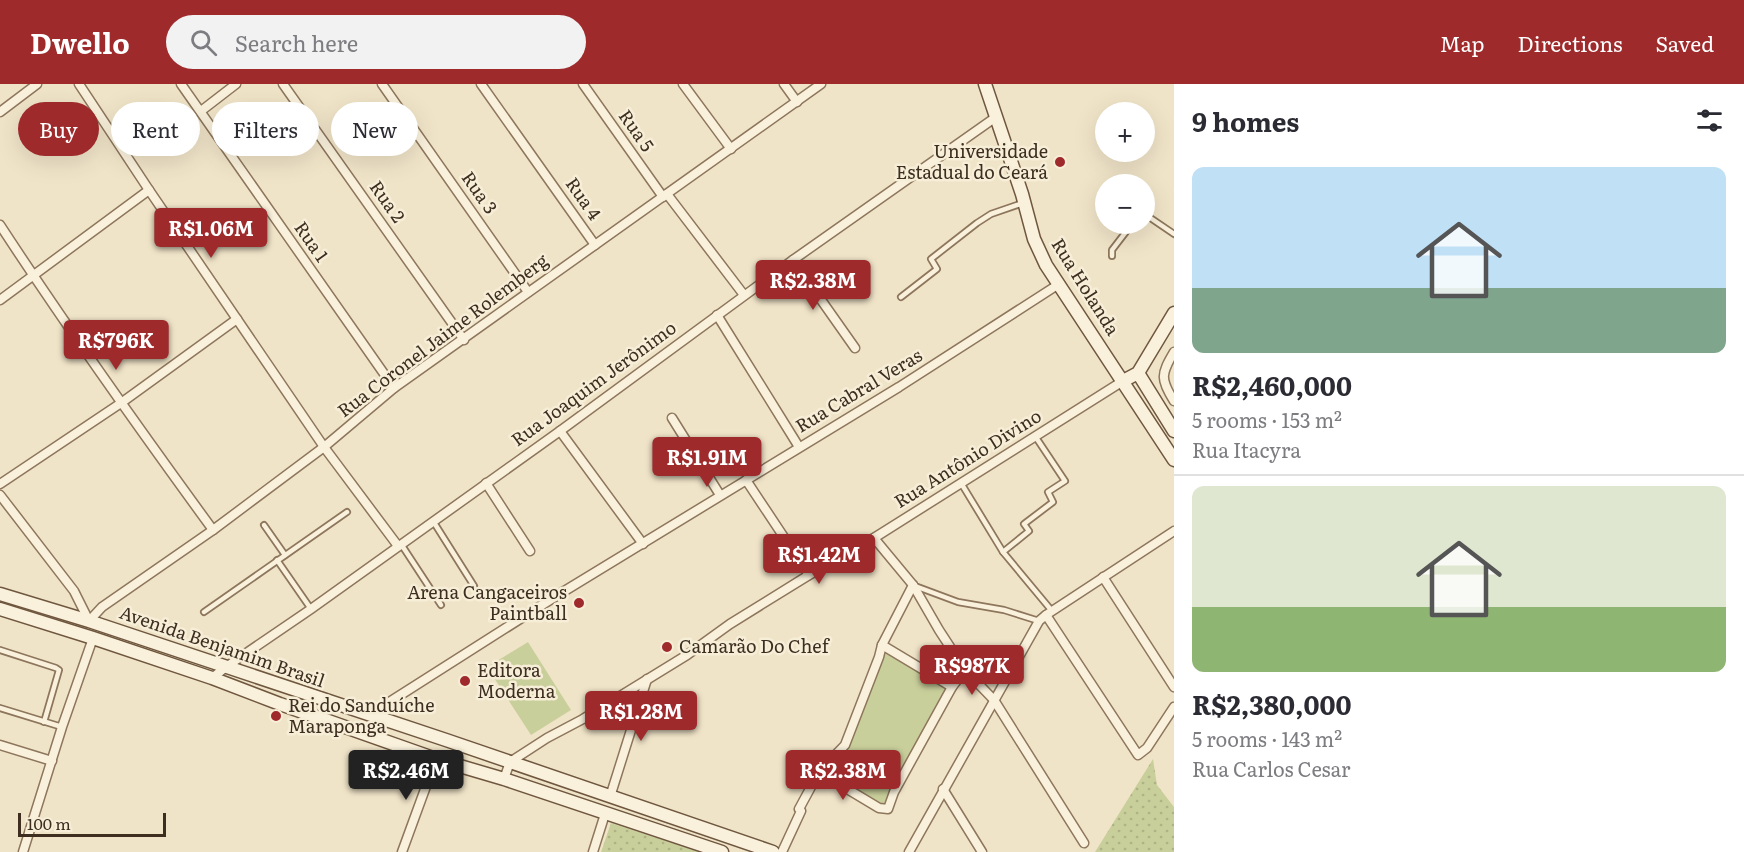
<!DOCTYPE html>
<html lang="en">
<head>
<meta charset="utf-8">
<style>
  :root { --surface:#fff; --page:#f2f2f3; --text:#2b2b33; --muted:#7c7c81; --line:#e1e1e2; --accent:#9e2a2b }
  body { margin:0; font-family:Literata,serif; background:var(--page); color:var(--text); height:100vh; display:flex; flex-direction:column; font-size:22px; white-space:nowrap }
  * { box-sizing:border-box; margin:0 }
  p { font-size:20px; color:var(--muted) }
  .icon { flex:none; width:33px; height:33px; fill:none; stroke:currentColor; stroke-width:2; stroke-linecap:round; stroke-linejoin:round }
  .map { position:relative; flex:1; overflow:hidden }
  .details { display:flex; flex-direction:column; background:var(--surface); width:570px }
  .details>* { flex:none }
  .hud { position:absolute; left:18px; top:18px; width:570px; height:54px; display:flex; gap:12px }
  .buttons { position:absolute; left:1095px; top:18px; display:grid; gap:12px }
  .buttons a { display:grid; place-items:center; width:60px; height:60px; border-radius:50%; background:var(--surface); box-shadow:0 6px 24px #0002; font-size:30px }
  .scale { position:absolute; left:18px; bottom:15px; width:148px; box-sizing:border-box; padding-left:6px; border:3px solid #3d2e20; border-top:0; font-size:16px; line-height:21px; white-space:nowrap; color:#3d2e20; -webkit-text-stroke:4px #f7eed8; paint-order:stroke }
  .price { position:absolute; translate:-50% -51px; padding:0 14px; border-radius:6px; background:var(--accent); color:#fff; font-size:20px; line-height:39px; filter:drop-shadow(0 2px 3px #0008) }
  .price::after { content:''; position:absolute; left:50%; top:36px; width:18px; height:14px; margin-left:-9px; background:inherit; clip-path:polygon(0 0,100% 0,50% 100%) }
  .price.current { background:#222; color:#fff }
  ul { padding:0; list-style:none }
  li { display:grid; align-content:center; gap:12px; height:318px; padding:0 18px }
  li+li { border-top:2px solid var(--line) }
  li span { display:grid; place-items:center; height:186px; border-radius:12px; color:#555 }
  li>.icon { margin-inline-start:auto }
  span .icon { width:108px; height:108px; fill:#fffc; stroke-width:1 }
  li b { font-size:26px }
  h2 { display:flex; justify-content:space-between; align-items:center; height:72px; padding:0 18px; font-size:26px }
  .pill { padding:0 21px; border-radius:27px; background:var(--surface); box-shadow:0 6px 24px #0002; font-size:21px; line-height:54px }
  .pill.current { background:var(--accent); color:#fff }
  header { display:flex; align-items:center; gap:36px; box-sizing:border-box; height:84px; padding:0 30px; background:var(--accent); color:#fff }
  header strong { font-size:28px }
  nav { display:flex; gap:33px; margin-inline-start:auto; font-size:21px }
  .search { width:420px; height:54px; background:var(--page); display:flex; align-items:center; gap:15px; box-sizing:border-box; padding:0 21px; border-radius:33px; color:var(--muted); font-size:22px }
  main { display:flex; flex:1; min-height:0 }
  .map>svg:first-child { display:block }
  .grass { fill:url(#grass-dots) }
  .garden { fill:#c9cf9b }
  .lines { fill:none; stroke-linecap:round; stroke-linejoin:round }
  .lane-casing { stroke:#8d765c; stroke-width:8 }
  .street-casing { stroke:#8d765c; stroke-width:11 }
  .secondary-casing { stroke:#6f573f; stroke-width:15 }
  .lane { stroke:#faf1dc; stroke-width:4.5 }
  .street { stroke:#faf1dc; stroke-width:8 }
  .secondary { stroke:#faf1dc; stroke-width:12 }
  .poi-dot { fill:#9e2a2b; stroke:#f7eed8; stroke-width:2 }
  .labels { text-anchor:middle; stroke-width:5; stroke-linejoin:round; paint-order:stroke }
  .street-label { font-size:18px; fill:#3d2e20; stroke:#f7eed8 }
  .poi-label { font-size:18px; fill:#3d2e20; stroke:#f7eed8; text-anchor:start }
</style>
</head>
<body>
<header>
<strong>Dwello</strong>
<div class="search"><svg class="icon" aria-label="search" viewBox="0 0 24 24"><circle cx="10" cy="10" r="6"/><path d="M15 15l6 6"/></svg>Search here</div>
<nav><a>Map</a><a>Directions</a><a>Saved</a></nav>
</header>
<main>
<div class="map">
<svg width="1174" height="768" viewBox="0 0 1174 768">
  <defs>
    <pattern id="grass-dots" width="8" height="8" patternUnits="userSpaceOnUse" patternTransform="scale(1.5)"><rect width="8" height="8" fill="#c9cf9b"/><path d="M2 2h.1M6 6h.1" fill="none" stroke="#aeb285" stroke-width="1.8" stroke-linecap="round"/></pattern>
  </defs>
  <rect width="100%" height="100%" fill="#f0e4c8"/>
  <g class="grass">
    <path d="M1153 675 1157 701 1174 723V768H1095Z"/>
    <path d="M611 739 700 768H601Z"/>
  </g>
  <g class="garden">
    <path d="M528 558 571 626 531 651 487 583Z"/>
    <path d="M886 568 946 603 885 721 830 690Z"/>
  </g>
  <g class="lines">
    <defs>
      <g id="lane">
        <path d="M1144 133H1149L1174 150"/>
        <path d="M1112 172V166L1132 140"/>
        <path d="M901 213 937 185 931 175 977 139 991 130 1023 119"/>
        <path d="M961 399 1003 468 1052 527"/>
        <path d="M433 437 474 502"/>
        <path d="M264 441 285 471"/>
        <path d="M401 460 441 521"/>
        <path d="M1003 468 1029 447 1024 440 1053 418 1048 408 1065 397 1035 352"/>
        <path d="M277 476 311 525"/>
        <path d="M915 502 958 518 1004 526 1039 537"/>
        <path d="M204 528 347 428"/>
        <path d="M0 566 56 584 59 586 44 638"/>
        <path d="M0 624 62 643"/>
      </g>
      <g id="street">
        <path d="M79 0 149 106 324 363 398 462"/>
        <path d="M181 0 394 304"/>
        <path d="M283 0 464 256"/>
        <path d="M382 0 528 208"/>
        <path d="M481 0 595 161"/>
        <path d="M583 0 663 113"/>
        <path d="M683 0 731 65"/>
        <path d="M784 0 797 18"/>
        <path d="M201 27 236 0"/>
        <path d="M0 28 37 0"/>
        <path d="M667 110 744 211"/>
        <path d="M0 141C68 245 140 346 213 446"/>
        <path d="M793 176 855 264"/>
        <path d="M0 216 149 106"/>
        <path d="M717 231 799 363"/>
        <path d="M1174 268C1161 290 1160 295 1174 317"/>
        <path d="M672 334 720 411"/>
        <path d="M560 347 643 460"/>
        <path d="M746 396 809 491"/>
        <path d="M486 399 530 467"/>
        <path d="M0 400 121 319 237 235"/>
        <path d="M0 411 74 507 89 537 102 523 213 446 324 363 394 304 821 0"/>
        <path d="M874 454 913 501 939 546 965 586 994 616 1084 759"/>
        <path d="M1103 493 1174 603"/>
        <path d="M1046 531 1138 671 1147 664 1174 623"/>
        <path d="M882 561 952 603"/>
        <path d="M212 594 226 583 311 525 560 347 793 176 996 33"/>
        <path d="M369 631 553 514 899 303 1059 200"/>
        <path d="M0 661 52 677"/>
        <path d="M819 688 879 724 888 725 894 708 952 603 965 586"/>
        <path d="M504 695 510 678 547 654 583 635 687 571 730 540 809 491 874 454 1123 297"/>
        <path d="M943 705 982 768"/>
        <path d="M610 713 647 595"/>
        <path d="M23 768 62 643 93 554"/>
        <path d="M402 768 436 675"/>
        <path d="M593 768 605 730"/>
        <path d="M782 768 801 727 799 725 819 688 845 661 879 573 882 561 913 501"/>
        <path d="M909 768 1039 537 1046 531 1174 447"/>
      </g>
      <g id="secondary">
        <path d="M985 0 1022 110 1034 155 1046 181 1174 376"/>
        <path d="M1138 289 1174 347"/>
        <path d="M1123 297 1138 289 1174 229"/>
        <path d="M0 510 89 537 446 656 773 768"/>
        <path d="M0 525 93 554 212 594 280 620 436 675 504 695 722 768"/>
      </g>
    </defs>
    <use href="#lane" class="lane-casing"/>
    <use href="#street" class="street-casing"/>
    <use href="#secondary" class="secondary-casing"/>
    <use href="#lane" class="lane"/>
    <use href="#street" class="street"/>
    <use href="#secondary" class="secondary"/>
  </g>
  <g class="poi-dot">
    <circle cx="1060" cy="78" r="6"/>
    <circle cx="579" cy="519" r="6"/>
    <circle cx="667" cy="563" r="6"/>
    <circle cx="465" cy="597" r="6"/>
    <circle cx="276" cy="632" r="6"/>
  </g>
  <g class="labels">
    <g class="street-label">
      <text transform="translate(636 47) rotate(55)" y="6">Rua 5</text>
      <text transform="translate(479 109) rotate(55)" y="6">Rua 3</text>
      <text transform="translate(583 115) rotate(55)" y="6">Rua 4</text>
      <text transform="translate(387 118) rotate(55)" y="6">Rua 2</text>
      <text transform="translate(311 158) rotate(55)" y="6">Rua 1</text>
      <text transform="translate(1085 203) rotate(58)" y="6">Rua Holanda</text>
      <text transform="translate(443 252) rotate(-37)" y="6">Rua Coronel Jaime Rolemberg</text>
      <text transform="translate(594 300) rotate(-36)" y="6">Rua Joaquim Jerônimo</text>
      <text transform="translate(859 307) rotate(-31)" y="6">Rua Cabral Veras</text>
      <text transform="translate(968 375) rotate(-32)" y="6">Rua Antônio Divino</text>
      <text transform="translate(222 563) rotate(19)" y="6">Avenida Benjamim Brasil</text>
    </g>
    <g class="poi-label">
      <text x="1048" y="74" text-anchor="end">Universidade<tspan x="1048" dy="21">Estadual do Ceará</tspan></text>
      <text x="567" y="515" text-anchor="end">Arena Cangaceiros<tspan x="567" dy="21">Paintball</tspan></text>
      <text x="679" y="569">Camarão Do Chef</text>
      <text x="477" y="593">Editora<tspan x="477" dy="21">Moderna</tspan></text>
      <text x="288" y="628">Rei do Sanduíche<tspan x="288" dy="21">Maraponga</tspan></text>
    </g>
  </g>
</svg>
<div class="buttons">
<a>+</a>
<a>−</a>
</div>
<div class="scale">100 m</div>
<b class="price" style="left:211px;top:175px">R$1.06M</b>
<b class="price" style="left:813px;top:227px">R$2.38M</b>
<b class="price" style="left:116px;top:287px">R$796K</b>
<b class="price" style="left:707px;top:404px">R$1.91M</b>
<b class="price" style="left:819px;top:501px">R$1.42M</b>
<b class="price" style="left:972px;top:612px">R$987K</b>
<b class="price" style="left:641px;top:658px">R$1.28M</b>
<b class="price current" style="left:406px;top:717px">R$2.46M</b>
<b class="price" style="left:843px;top:717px">R$2.38M</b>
<div class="hud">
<a class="pill current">Buy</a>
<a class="pill">Rent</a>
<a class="pill">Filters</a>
<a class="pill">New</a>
</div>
</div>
<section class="details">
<h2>9 homes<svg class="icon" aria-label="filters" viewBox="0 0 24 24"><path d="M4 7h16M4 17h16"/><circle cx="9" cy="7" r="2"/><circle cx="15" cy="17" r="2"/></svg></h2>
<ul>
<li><span style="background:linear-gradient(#bfe0f5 65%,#7fa58c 0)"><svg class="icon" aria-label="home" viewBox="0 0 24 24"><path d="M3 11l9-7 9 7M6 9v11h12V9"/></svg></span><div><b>R$2,460,000</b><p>5 rooms · 153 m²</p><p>Rua Itacyra</p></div></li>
<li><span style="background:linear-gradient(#dfe7d0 65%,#8fb573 0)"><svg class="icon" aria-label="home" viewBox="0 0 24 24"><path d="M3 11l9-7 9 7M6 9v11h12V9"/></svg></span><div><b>R$2,380,000</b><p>5 rooms · 143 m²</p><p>Rua Carlos Cesar</p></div></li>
</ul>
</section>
</main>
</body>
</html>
